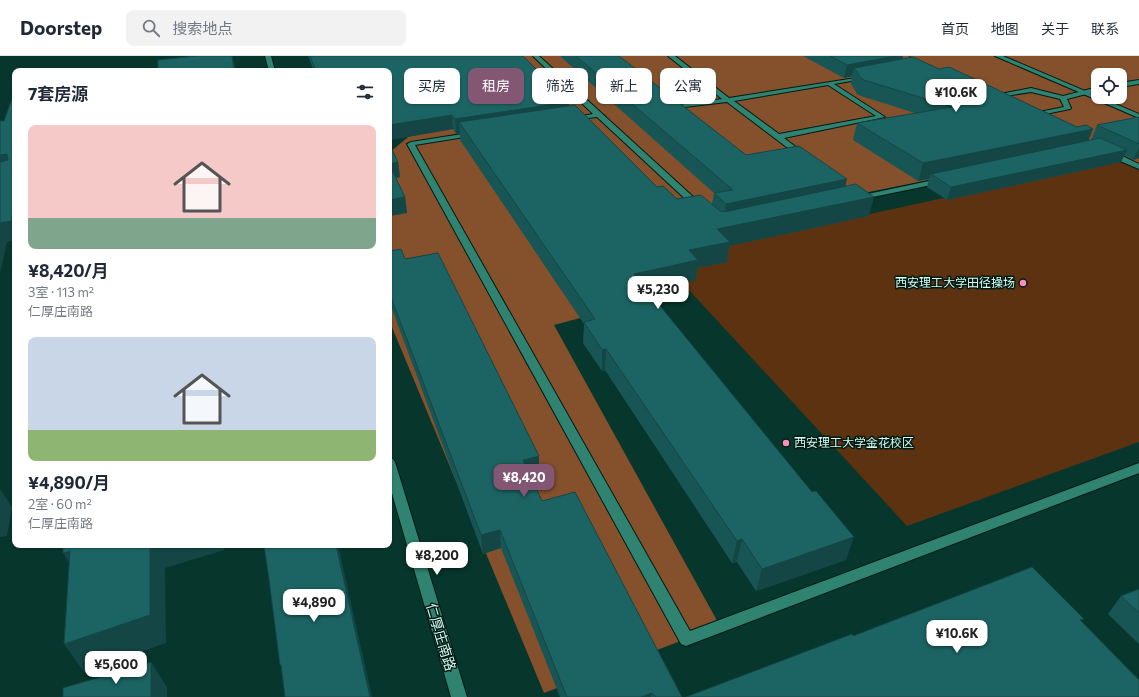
<!DOCTYPE html>
<html lang="zh">
<head>
<meta charset="utf-8">
<style>
  :root { --surface:#fff; --page:#f2f2f3; --text:#1f2937; --muted:#747a83; --line:#e0e1e3; --accent:#835673 }
  body { margin:0; font-family:Commissioner,"Noto Sans SC",sans-serif; background:var(--page); color:var(--text); height:100vh; display:flex; flex-direction:column; font-size:15px; white-space:nowrap }
  * { box-sizing:border-box; margin:0 }
  p { font-size:13px; color:var(--muted) }
  .icon { flex:none; width:22px; height:22px; fill:none; stroke:currentColor; stroke-width:2; stroke-linecap:round; stroke-linejoin:round }
  .map { position:relative; flex:1; overflow:hidden }
  .side { position:absolute; left:12px; top:12px; width:380px; height:480px; display:flex; flex-direction:column; background:var(--surface); border-radius:8px; box-shadow:0 1px 3px #0004 }
  .side>* { flex:none }
  .top-card { position:absolute; left:404px; top:12px; width:380px; height:36px; display:flex; gap:8px }
  .controls { position:absolute; left:1091px; top:12px; display:grid; gap:8px }
  .controls a { display:grid; place-items:center; width:36px; height:36px; border-radius:8px; background:var(--surface); box-shadow:0 1px 3px #0004; font-size:20px }
  .price { position:absolute; translate:-50% -34px; padding:0 9px; border-radius:8px; background:#fff; color:#222; font-size:13px; line-height:26px; filter:drop-shadow(0 1px 2px #0008) }
  .price::after { content:''; position:absolute; left:50%; top:24px; width:12px; height:9px; margin-left:-6px; background:inherit; clip-path:polygon(0 0,100% 0,50% 100%) }
  .price.on { background:var(--accent); color:#fff }
  ul { padding:0; list-style:none }
  li { display:grid; align-content:center; gap:8px; height:212px; padding:0 16px }
  li span { display:grid; place-items:center; height:124px; border-radius:8px; color:#555 }
  li>.icon { margin-inline-start:auto }
  span .icon { width:72px; height:72px; fill:#fffc; stroke-width:1 }
  li b { font-size:17px }
  h2 { display:flex; justify-content:space-between; align-items:center; height:48px; padding:0 16px; font-size:17px }
  .tag { padding:0 14px; border-radius:8px; background:var(--surface); box-shadow:0 1px 3px #0004; font-size:14px; line-height:36px }
  .tag.on { background:var(--accent); color:#fff }
  header { display:flex; align-items:center; gap:24px; box-sizing:border-box; height:56px; padding:0 20px; background:var(--surface); border-bottom:1px solid var(--line) }
  header strong { font-size:19px }
  nav { display:flex; gap:22px; margin-inline-start:auto; font-size:14px }
  .search { width:280px; height:36px; background:var(--page); display:flex; align-items:center; gap:10px; box-sizing:border-box; padding:0 14px; border-radius:8px; color:var(--muted); font-size:15px }
  .map>svg:first-child { display:block }
  .green { fill:#5d3210 }
  .forest { fill:#84512c; fill-rule:evenodd }
  .lines { fill:none; stroke-linecap:round; stroke-linejoin:round }
  .service-casing { stroke:#021b15; stroke-width:2 }
  .minor-casing { stroke:#021b15; stroke-width:2 }
  .tertiary-casing { stroke:#021b15; stroke-width:2 }
  .service { fill:#2f8370; fill-rule:evenodd }
  .minor { fill:#2f8370; fill-rule:evenodd }
  .tertiary { fill:#2f8370; fill-rule:evenodd }
  .wall { fill:#185656 }
  .shaded-wall { fill:#144646 }
  .building { fill:#1c6464; stroke:#144646 }
  .poi-dot { fill:#fe8ebc; stroke:#021b15; stroke-width:1.5 }
  .labels { text-anchor:middle; stroke-width:3; stroke-linejoin:round; paint-order:stroke }
  .poi-label { font-size:12px; fill:#d6fdf1; stroke:#021b15; text-anchor:end }
  .near-street-label { font-size:14px; fill:#d6fdf1; stroke:#021b15 }
</style>
</head>
<body>
<header>
<strong>Doorstep</strong>
<div class="search"><svg class="icon" aria-label="search" viewBox="0 0 24 24"><circle cx="10" cy="10" r="6"/><path d="M15 15l6 6"/></svg>搜索地点</div>
<nav><a>首页</a><a>地图</a><a>关于</a><a>联系</a></nav>
</header>
<div class="map">
<svg width="1139" height="641" viewBox="0 0 1139 641">
  <rect width="100%" height="100%" fill="#07362c"/>
  <path class="green" d="M1123 103 1139 111V386L907 470 688 233 682 199Z"/>
  <g class="forest">
    <path d="M505 0H908L1097 91 661 177 682 199 688 233 554 269 720 570 544 637 389 264V97Z"/>
    <path d="M910 0H1139V109ZM1098 19H1120V41H1098Z"/>
  </g>
  <g class="lines">
    <defs>
      <g id="service">
        <path d="M533 0H539L701 148V152H695L597 61 571 64V62L593 58Z"/>
        <path d="M668 0H675L729 42 868 20V22L834 28 885 61 784 82 808 100 801 102 727 46 676 52 675 51 678 49 722 43ZM828 29 876 60 779 78 734 45Z"/>
        <path d="M995 0H1003L1139 58V62Z"/>
        <path d="M475 76 477 77V79L415 89 690 575 1139 407V417L691 588 686 590 681 588 407 88 411 86Z"/>
        <path d="M943 122H946V126L858 144 854 142 858 140Z"/>
      </g>
      <g id="minor">
        <path d="M1139 24V28L1120 31V27Z"/>
        <path d="M1098 31V35L1067 43 1071 52 1070 53 1031 61 1028 59 1029 58 1064 51 1060 43 1031 36 993 42 990 40 1031 32 1063 40Z"/>
        <path d="M1106 95H1112L1139 108V113L1106 99Z"/>
      </g>
      <g id="tertiary">
        <path d="M265 0H271L275 15H269Z"/>
        <path d="M389 402 393 403 395 406 467 641H451L389 427Z"/>
      </g>
    </defs>
    <use href="#service" class="service-casing"/>
    <use href="#minor" class="minor-casing"/>
    <use href="#tertiary" class="tertiary-casing"/>
    <use href="#service" class="service"/>
    <use href="#minor" class="minor"/>
    <use href="#tertiary" class="tertiary"/>
  </g>
  <g class="wall">
    <path d="M308 0H523L569 50 657 131 677 143 712 148 714 137 560 0H619L746 99 845 130 869 160 729 190 727 206 697 212 696 224 648 235 846 504 756 535 737 506 732 507 605 314 602 315 583 287 584 268 460 84V77L456 78 453 73 390 84 391 93 398 106 400 121 396 122 405 141 407 157 389 160V15H314Z"/>
    <path d="M803 0H903L902 3 939 13 1077 71 1093 73 1088 85 1091 84 1097 69 1139 61V102L1133 104 1124 99 1121 106 947 144 927 131 929 123 918 125 853 84 857 67 915 57 861 40 857 38 851 28 852 20 844 22Z"/>
    <path d="M389 195 405 203 539 418 530 420 542 445 682 641H560L501 492 483 498 389 245Z"/>
    <path d="M1139 533V588L1108 558 1121 540Z"/>
  </g>
  <g class="shaded-wall">
    <path d="M232 0 235 10 236 15H234Z"/>
    <path d="M895 0H903L900 11 854 12 852 20 844 22 847 9Z"/>
    <path d="M569 46V60L459 66 460 77 456 78 455 63Z"/>
    <path d="M452 59 453 73 390 84 392 97H389V69Z"/>
    <path d="M1093 73 1086 90 931 118 929 123 918 125 923 107Z"/>
    <path d="M1139 92V102L1133 104Z"/>
    <path d="M1127 94 1121 106 947 144 951 131Z"/>
    <path d="M7 98 15 116 0 118V99Z"/>
    <path d="M398 106 400 121 392 123 389 108Z"/>
    <path d="M847 123 843 141 723 166 726 148Z"/>
    <path d="M405 141 407 157 389 160V144Z"/>
    <path d="M874 141 869 160 729 190 727 206 697 212 696 224 633 238 634 218 717 173Z"/>
    <path d="M15 154V184L7 186 0 218V167Z"/>
    <path d="M606 293 605 314 602 315V294Z"/>
    <path d="M539 400V418L524 422 523 404Z"/>
    <path d="M0 433 12 451 7 480 0 481Z"/>
    <path d="M500 474 501 492 483 498 481 479Z"/>
    <path d="M854 481 846 504 756 535 762 513Z"/>
    <path d="M742 483 737 506 732 507 737 485Z"/>
    <path d="M150 489H223L224 494 165 512 166 587 84 616 64 588Z"/>
    <path d="M336 489H338L372 641H370Z"/>
    <path d="M70 495 81 525 63 497Z"/>
    <path d="M151 606 167 631V641H151Z"/>
    <path d="M652 637 651 641H641Z"/>
  </g>
  <g class="building">
    <path d="M196 0H232L234 15H158V4Z"/>
    <path d="M310 0H523L569 46 455 63 452 59 389 69V15H316Z"/>
    <path d="M576 0H619L746 99 799 90 847 123 726 148 714 137 733 134Z"/>
    <path d="M830 0H895L847 9Z"/>
    <path d="M913 1 939 13 949 11 1077 71 1086 69 1093 73 923 107 857 67 952 51 864 24 861 22 854 12Z"/>
    <path d="M14 37H15V154L11 165 0 167V106L8 104 7 98 0 99V65H4Z"/>
    <path d="M575 49 657 131 663 130 677 143 701 139 720 155 724 156 856 128 874 141 717 173 730 186 689 194 698 204 634 218 812 436 816 435 854 481 762 513 742 483 737 485 606 293 602 294 584 266 595 263 459 66Z"/>
    <path d="M1139 61V88L1097 69Z"/>
    <path d="M1100 82 1127 94 951 131 931 118Z"/>
    <path d="M389 88 398 106 389 108 405 141 389 144Z"/>
    <path d="M401 193 405 203 438 197 539 400 523 404 542 445 575 436 682 641H656L652 637 641 641H567L500 474 481 479 389 236V195Z"/>
    <path d="M63 489H150V559L64 588 70 495 63 497Z"/>
    <path d="M264 489H336L370 641H285L281 609H280L269 523Z"/>
    <path d="M1032 511 1084 563 1080 564 1139 624V641H686L852 578 853 580Z"/>
    <path d="M1139 533V557L1121 540Z"/>
    <path d="M151 606V641H63V632Z"/>
  </g>
  <g class="poi-dot">
    <circle cx="1023" cy="227" r="4"/>
    <circle cx="786" cy="387" r="4"/>
  </g>
  <g class="labels">
    <g class="poi-label">
      <text x="1015" y="231">西安理工大学田径操场</text>
      <text x="794" y="391" text-anchor="start">西安理工大学金花校区</text>
    </g>
    <g class="near-street-label">
      <text transform="translate(441 581) rotate(73)" y="5">仁厚庄南路</text>
    </g>
  </g>
</svg>
<div class="controls">
<a><svg class="icon" aria-label="locate" viewBox="0 0 24 24"><circle cx="12" cy="12" r="6"/><path d="M12 2v4M12 18v4M2 12h4M18 12h4"/></svg></a>
</div>
<b class="price" style="left:956px;top:57px">¥10.6K</b>
<b class="price" style="left:658px;top:254px">¥5,230</b>
<b class="price on" style="left:524px;top:442px">¥8,420</b>
<b class="price" style="left:437px;top:520px">¥8,200</b>
<b class="price" style="left:314px;top:567px">¥4,890</b>
<b class="price" style="left:957px;top:598px">¥10.6K</b>
<b class="price" style="left:116px;top:629px">¥5,600</b>
<div class="top-card">
<a class="tag">买房</a>
<a class="tag on">租房</a>
<a class="tag">筛选</a>
<a class="tag">新上</a>
<a class="tag">公寓</a>
</div>
<section class="side">
<h2>7套房源<svg class="icon" aria-label="filters" viewBox="0 0 24 24"><path d="M4 7h16M4 17h16"/><circle cx="9" cy="7" r="2"/><circle cx="15" cy="17" r="2"/></svg></h2>
<ul>
<li><span style="background:linear-gradient(#f6c9c9 75%,#7fa58c 0)"><svg class="icon" aria-label="home" viewBox="0 0 24 24"><path d="M3 11l9-7 9 7M6 9v11h12V9"/></svg></span><div><b>¥8,420/月</b><p>3室 · 113 m²</p><p>仁厚庄南路</p></div></li>
<li><span style="background:linear-gradient(#c9d6e8 75%,#8fb573 0)"><svg class="icon" aria-label="home" viewBox="0 0 24 24"><path d="M3 11l9-7 9 7M6 9v11h12V9"/></svg></span><div><b>¥4,890/月</b><p>2室 · 60 m²</p><p>仁厚庄南路</p></div></li>
</ul>
</section>
</div>
</body>
</html>
